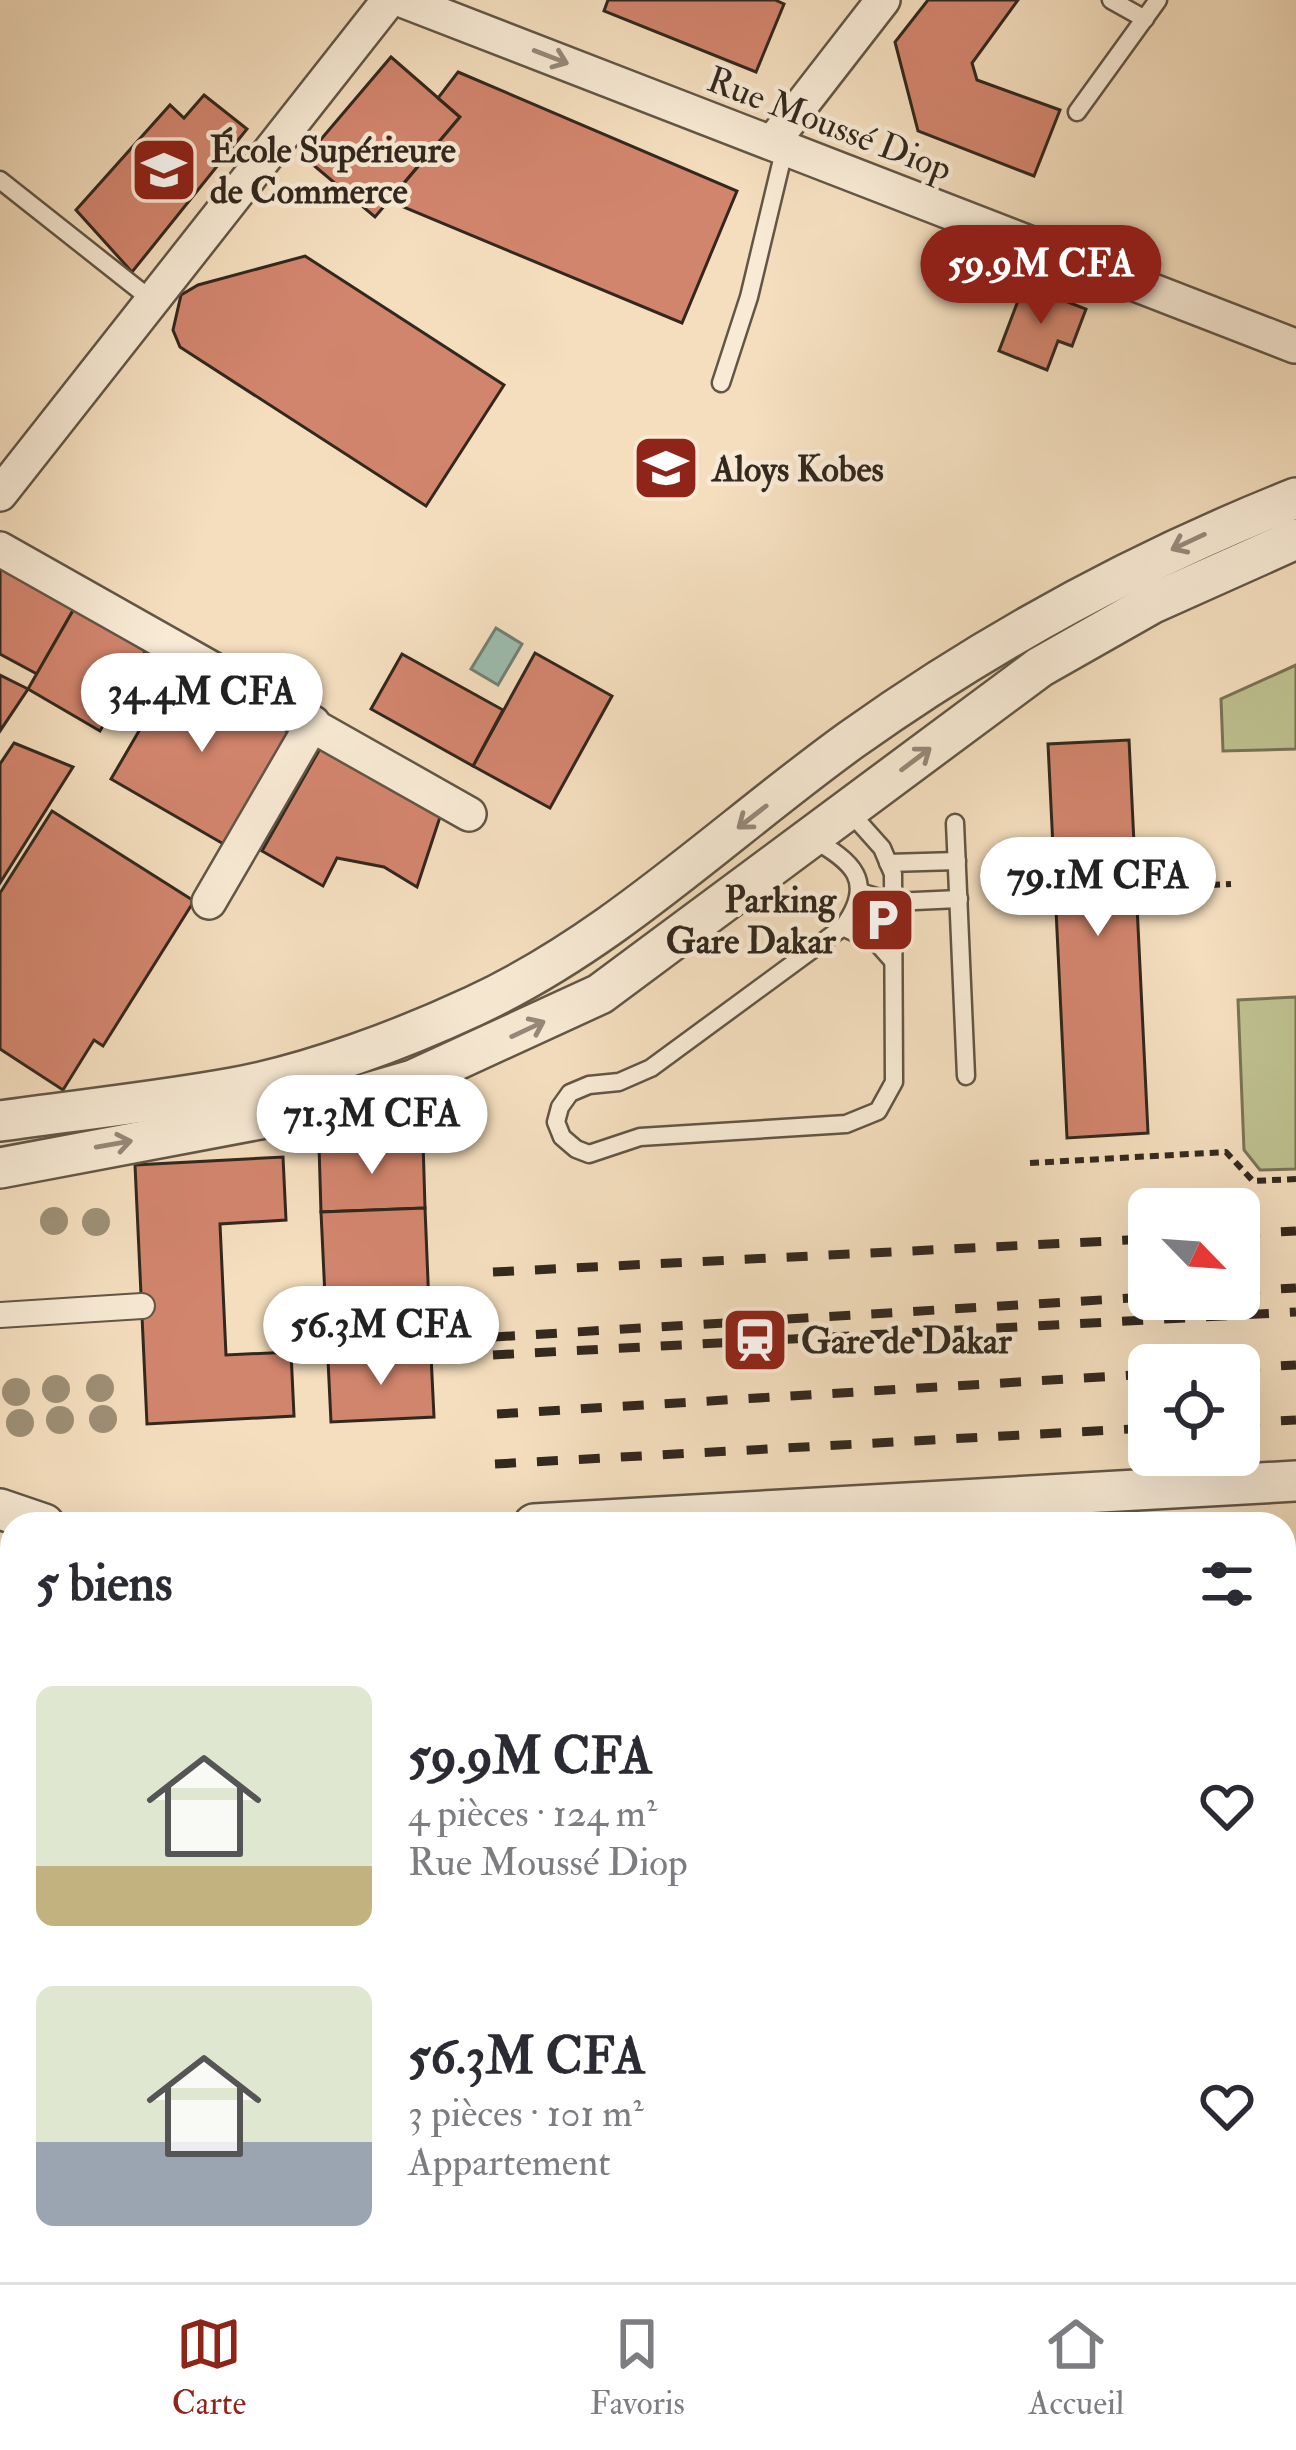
<!DOCTYPE html>
<html lang="fr">
<head>
<meta charset="utf-8">
<style>
  :root { --surface:#fff; --page:#f2f2f3; --text:#2b2b33; --muted:#7c7c81; --line:#e1e1e2; --accent:#8f2418 }
  body { margin:0; font-family:"IM FELL Double Pica",serif; background:var(--page); color:var(--text); height:100vh; display:flex; flex-direction:column; font-size:45px; white-space:nowrap }
  * { box-sizing:border-box; margin:0 }
  p { font-size:39px; color:var(--muted) }
  .icon { flex:none; width:66px; height:66px; fill:none; stroke:currentColor; stroke-width:2; stroke-linecap:round; stroke-linejoin:round }
  .map { position:relative; flex:1; overflow:hidden }
  .details { position:absolute; left:0px; top:1512px; width:1296px; height:771px; display:flex; flex-direction:column; background:var(--surface); border-radius:36px 36px 0 0; box-shadow:0 12px 48px #0002 }
  .details>* { flex:none }
  .needle { width:78px; rotate:115deg }
  .controls { position:absolute; left:1128px; top:1188px; display:grid; gap:24px }
  .controls a { display:grid; place-items:center; width:132px; height:132px; border-radius:18px; background:var(--surface); box-shadow:0 12px 48px #0002; font-size:60px }
  .price { position:absolute; translate:-50% -102px; padding:0 27px; border-radius:42px; background:#fff; color:#222; font-size:39px; line-height:78px; filter:drop-shadow(0 3px 6px #0008) }
  .price::after { content:''; position:absolute; left:50%; top:72px; width:36px; height:27px; margin-left:-18px; background:inherit; clip-path:polygon(0 0,100% 0,50% 100%) }
  .price.active { background:var(--accent); color:#fff }
  ul { padding:0; list-style:none }
  li { display:flex; align-items:center; gap:36px; height:300px; padding:0 36px }
  li span { display:grid; place-items:center; flex:none; width:336px; height:240px; border-radius:18px; color:#555 }
  li>.icon { margin-inline-start:auto }
  span .icon { width:144px; height:144px; fill:#fffc; stroke-width:1 }
  li b { font-size:51px }
  h2 { display:flex; justify-content:space-between; align-items:center; height:144px; padding:0 36px; font-size:51px }
  .tabs { display:flex; justify-content:space-around; align-items:center; height:168px; border-top:3px solid var(--line); background:var(--surface); font-size:33px; color:var(--muted) }
  .tabs a { display:grid; justify-items:center; gap:6px }
  .tabs .active { color:var(--accent) }
  .map>svg:first-child { display:block }
  .green { fill:#bec08f; stroke:#787456; stroke-width:3 }
  .water { fill:#9cbcae; stroke:#728174; stroke-width:3 }
  .building { fill:#d2856d; stroke:#32281e; stroke-width:3 }
  .lines { fill:none; stroke-linecap:round; stroke-linejoin:round }
  .service-casing { stroke:#625646; stroke-width:21 }
  .pedestrian-casing { stroke:#625646; stroke-width:28 }
  .minor-casing { stroke:#625646; stroke-width:38 }
  .tertiary-casing { stroke:#625646; stroke-width:44 }
  .path { stroke:#32281e; stroke-width:6; stroke-dasharray:9 6; stroke-linecap:butt }
  .service { stroke:#f8ead5; stroke-width:16 }
  .pedestrian { stroke:#f8ead5; stroke-width:24 }
  .minor { stroke:#f8ead5; stroke-width:33 }
  .tertiary { stroke:#f8ead5; stroke-width:39 }
  .rail { stroke:#32281e; stroke-width:9; stroke-dasharray:21 21; stroke-linecap:butt }
  .tree { fill:#9d8f75 }
  .oneway { stroke:#95897a }
  .labels { text-anchor:middle; stroke-width:9; stroke-linejoin:round; paint-order:stroke }
  .street-label { font-size:36px; fill:#32281e; stroke:#f8ead5 }
  .poi-label { font-size:36px; font-weight:bold; fill:#32281e; stroke:#f8ead5; text-anchor:start }
</style>
</head>
<body>
<div class="map">
<svg width="1296" height="2282" viewBox="0 0 1296 2282">
  <rect width="100%" height="100%" fill="#f4debe"/>
  <filter id="stains"><feTurbulence type="fractalNoise" baseFrequency=".00167" numOctaves="4"/><feColorMatrix values="0 0 0 0 .2 0 0 0 0 .09 0 0 0 0 .02 0 0 0 .5 -.17"/></filter>
  <radialGradient id="worn" r=".72"><stop offset=".6" stop-color="#630" stop-opacity="0"/><stop offset="1" stop-color="#630" stop-opacity=".3"/></radialGradient>
  <g class="green">
    <path d="M1296 665V749L1223 751 1221 699Z"/>
    <path d="M1296 997V1169L1260 1170 1244 1150 1238 1000Z"/>
  </g>
  <g class="water">
    <path d="M496 628 522 644 498 685 471 669Z"/>
    <path d="M1284 2226 1296 2263V2282H1074L1070 2271H1284Z"/>
  </g>
  <g class="building">
    <path d="M608 0H775L784 4 756 72 604 11Z"/>
    <path d="M928 0H1018L972 63 977 80 1060 110 1034 176 918 131 895 42Z"/>
    <path d="M391 57 460 117 375 217 305 158Z"/>
    <path d="M458 72 737 191 682 323 389 201 460 117 438 98Z"/>
    <path d="M204 95 247 129 132 272 76 210 170 105 184 118Z"/>
    <path d="M305 256 504 385 426 506 180 347 173 330 181 295 198 285Z"/>
    <path d="M1024 285 1086 309 1072 346 1058 341 1047 370 999 351Z"/>
    <path d="M0 564 75 607 37 674 0 654Z"/>
    <path d="M75 607 147 648 100 731 28 689Z"/>
    <path d="M535 653 612 696 550 808 473 766Z"/>
    <path d="M402 654 503 710 473 766 371 709Z"/>
    <path d="M178 664 293 731 227 846 111 779Z"/>
    <path d="M0 675 28 689 0 731Z"/>
    <path d="M1129 740 1148 1133 1067 1138 1048 744Z"/>
    <path d="M14 743 73 767 0 883V764Z"/>
    <path d="M321 747 441 814 417 887 384 867 337 858 323 886 262 851Z"/>
    <path d="M52 811 194 901 103 1046 94 1040 63 1090 0 1049V893Z"/>
    <path d="M423 1141 425 1208 321 1212 319 1146Z"/>
    <path d="M283 1157 286 1220 220 1224 226 1355 291 1352 294 1416 147 1424 135 1165Z"/>
    <path d="M425 1208 431 1355 328 1360 321 1212Z"/>
    <path d="M431 1355 434 1417 331 1422 328 1360Z"/>
    <path d="M1296 1553V1648L1284 1649V1554Z"/>
    <path d="M12 1594V1827L0 1824V1595Z"/>
    <path d="M442 2271H945L949 2282H446Z"/>
  </g>
  <g class="lines">
    <defs>
      <g id="service">
        <path d="M1111 0 1145 19"/>
        <path d="M1077 112 1158 0"/>
        <path d="M0 180 153 301"/>
        <path d="M721 383 749 297 785 147"/>
        <path d="M955 823 966 1076"/>
        <path d="M811 838C852 861 877 881 843 927L651 1068 619 1082 589 1085 570 1093 560 1107 556 1122 562 1137 576 1149 589 1154 640 1137 846 1124 878 1111 894 1082 893 874 882 848 848 810"/>
        <path d="M888 863 957 861"/>
        <path d="M860 892 893 902 959 899"/>
        <path d="M843 927 878 944 893 961"/>
        <path d="M1296 1676 1290 1702 1296 1771"/>
        <path d="M0 1859 12 1861"/>
        <path d="M1284 1904 1296 1907"/>
        <path d="M1284 2044 1296 2040"/>
        <path d="M1284 2129 1296 2165"/>
        <path d="M369 2271 373 2282"/>
        <path d="M985 2271 989 2282"/>
      </g>
      <path id="pedestrian" d="M0 1315 142 1306"/>
      <g id="minor">
        <path d="M402 0 1295 346"/>
        <path d="M772 143 883 0"/>
        <path d="M0 494 389 0"/>
        <path d="M0 549 469 814"/>
        <path d="M209 902 313 723"/>
      </g>
      <g id="tertiary">
        <path d="M0 1121C78 1110 156 1102 233 1088 310 1074 403 1039 474 1006 614 941 726 830 851 740 990 641 1137 561 1296 498"/>
        <path d="M0 1168 313 1109 413 1080 600 994 1040 667 1151 604 1296 539"/>
        <path d="M0 1509 44 1524"/>
        <path d="M534 1524 1296 1481"/>
      </g>
    </defs>
    <use href="#service" class="service-casing"/>
    <use href="#pedestrian" class="pedestrian-casing"/>
    <use href="#minor" class="minor-casing"/>
    <use href="#tertiary" class="tertiary-casing"/>
    <g class="path">
      <path d="M1211 885 1231 884"/>
      <path d="M1030 1163 1226 1152 1253 1181 1296 1179"/>
    </g>
    <use href="#service" class="service"/>
    <use href="#pedestrian" class="pedestrian"/>
    <use href="#minor" class="minor"/>
    <use href="#tertiary" class="tertiary"/>
    <g class="rail">
      <path d="M1239 1234 1296 1231"/>
      <path d="M493 1272 1149 1239"/>
      <path d="M1239 1291 1296 1288"/>
      <path d="M494 1337 1149 1297"/>
      <path d="M493 1355 1296 1312"/>
      <path d="M1239 1368 1296 1365"/>
      <path d="M497 1414 1149 1374"/>
      <path d="M1239 1423 1296 1420"/>
      <path d="M495 1464 1149 1428"/>
    </g>
  </g>
  <g class="tree">
    <circle cx="54" cy="1221" r="14"/>
    <circle cx="96" cy="1222" r="14"/>
    <circle cx="100" cy="1388" r="14"/>
    <circle cx="56" cy="1389" r="14"/>
    <circle cx="16" cy="1392" r="14"/>
    <circle cx="103" cy="1419" r="14"/>
    <circle cx="60" cy="1420" r="14"/>
    <circle cx="20" cy="1423" r="14"/>
  </g>
  <defs><path id="oneway-shaft" d="M-6 0H5M1.5-3L5.5 0L1.5 3" fill="none" stroke-width="1.6" stroke-linecap="round" stroke-linejoin="round" transform="scale(3)"/></defs>
  <g class="oneway">
    <use href="#oneway-shaft" transform="translate(551 57) rotate(21)"/>
    <use href="#oneway-shaft" transform="translate(1188 542) rotate(155)"/>
    <use href="#oneway-shaft" transform="translate(916 759) rotate(-37)"/>
    <use href="#oneway-shaft" transform="translate(752 817) rotate(142)"/>
    <use href="#oneway-shaft" transform="translate(528 1029) rotate(-25)"/>
    <use href="#oneway-shaft" transform="translate(114 1144) rotate(-10)"/>
  </g>
  <defs>
    <symbol id="university-square" viewBox="-11 -11 22 22"><rect x="-9" y="-9" width="18" height="18" rx="4" fill="#8f2418" stroke="#f8ead5"/><path d="M0-5L7-2L0 1L-7-2ZM-4 1L0 2.5L4 1V4Q0 6-4 4Z" fill="#fff"/></symbol>
    <symbol id="school-square" viewBox="-11 -11 22 22"><rect x="-9" y="-9" width="18" height="18" rx="4" fill="#8f2418" stroke="#f8ead5"/><path d="M0-5L7-2L0 1L-7-2ZM-4 1L0 2.5L4 1V4Q0 6-4 4Z" fill="#fff"/></symbol>
    <symbol id="parking-square" viewBox="-11 -11 22 22"><rect x="-9" y="-9" width="18" height="18" rx="4" fill="#8f2418" stroke="#f8ead5"/><path d="M-3.5-5.5H1a3.5 3.5 0 0 1 0 7H-1V5.5H-3.5ZM-1-3.4V-.6H.8a1.4 1.4 0 0 0 0-2.8Z" fill="#fff"/></symbol>
    <symbol id="station-square" viewBox="-11 -11 22 22"><rect x="-9" y="-9" width="18" height="18" rx="4" fill="#8f2418" stroke="#f8ead5"/><path d="M-3-6H3Q5-6 5-4V2Q5 4 3 4L4.5 6H3L1.5 4h-3L-3 6H-4.5L-3 4Q-5 4-5 2V-4Q-5-6-3-6ZM-3.5-4v3h7v-3ZM-3.5 1v1.5H-2V1ZM2 1v1.5H3.5V1Z" fill="#fff"/></symbol>
  </defs>
  <g fill-rule="evenodd">
    <use href="#university-square" x="126" y="132" width="76" height="76"/>
    <use href="#school-square" x="628" y="430" width="76" height="76"/>
    <use href="#parking-square" x="844" y="882" width="76" height="76"/>
    <use href="#station-square" x="717" y="1302" width="76" height="76"/>
  </g>
  <g class="labels">
    <g class="street-label">
      <text transform="translate(830 123) rotate(21)" y="13">Rue Moussé Diop</text>
    </g>
    <g class="poi-label">
      <text x="210" y="162">École Supérieure<tspan x="210" dy="41">de Commerce</tspan></text>
      <text x="712" y="481">Aloys Kobes</text>
      <text x="836" y="912" text-anchor="end">Parking<tspan x="836" dy="41">Gare Dakar</tspan></text>
      <text x="801" y="1353">Gare de Dakar</text>
    </g>
  </g>
  <rect width="100%" height="100%" filter="url(#stains)"/>
  <rect width="100%" height="100%" fill="url(#worn)"/>
</svg>
<div class="controls">
<a><svg class="needle" viewBox="-14 -14 28 28"><path d="M0-13l5 13h-10z" fill="#e53935"/><path d="M0 13l5-13h-10z" fill="#7c7c81"/></svg></a>
<a><svg class="icon" aria-label="locate" viewBox="0 0 24 24"><circle cx="12" cy="12" r="6"/><path d="M12 2v4M12 18v4M2 12h4M18 12h4"/></svg></a>
</div>
<b class="price active" style="left:1041px;top:327px">59.9M CFA</b>
<b class="price" style="left:202px;top:755px">34.4M CFA</b>
<b class="price" style="left:1098px;top:939px">79.1M CFA</b>
<b class="price" style="left:372px;top:1177px">71.3M CFA</b>
<b class="price" style="left:381px;top:1388px">56.3M CFA</b>
<section class="details">
<h2>5 biens<svg class="icon" aria-label="filters" viewBox="0 0 24 24"><path d="M4 7h16M4 17h16"/><circle cx="9" cy="7" r="2"/><circle cx="15" cy="17" r="2"/></svg></h2>
<ul>
<li><span style="background:linear-gradient(#dfe7d0 75%,#c2b280 0)"><svg class="icon" aria-label="home" viewBox="0 0 24 24"><path d="M3 11l9-7 9 7M6 9v11h12V9"/></svg></span><div><b>59.9M CFA</b><p>4 pièces · 124 m²</p><p>Rue Moussé Diop</p></div><svg class="icon" aria-label="heart" viewBox="0 0 24 24"><path d="M12 20l-8-8c-3-5 5-10 8-4 3-6 11-1 8 4z"/></svg></li>
<li><span style="background:linear-gradient(#dfe7d0 65%,#9aa5b1 0)"><svg class="icon" aria-label="home" viewBox="0 0 24 24"><path d="M3 11l9-7 9 7M6 9v11h12V9"/></svg></span><div><b>56.3M CFA</b><p>3 pièces · 101 m²</p><p>Appartement</p></div><svg class="icon" aria-label="heart" viewBox="0 0 24 24"><path d="M12 20l-8-8c-3-5 5-10 8-4 3-6 11-1 8 4z"/></svg></li>
</ul>
</section>
</div>
<nav class="tabs">
<a class="active"><svg class="icon" aria-label="map" viewBox="0 0 24 24"><path d="M3 6l6-2 6 2 6-2v14l-6 2-6-2-6 2zM9 4v14M15 6v14"/></svg>Carte</a>
<a><svg class="icon" aria-label="saved" viewBox="0 0 24 24"><path d="M7 4h10v16l-5-4-5 4z"/></svg>Favoris</a>
<a><svg class="icon" aria-label="home" viewBox="0 0 24 24"><path d="M3 11l9-7 9 7M6 9v11h12V9"/></svg>Accueil</a>
</nav>
</body>
</html>
